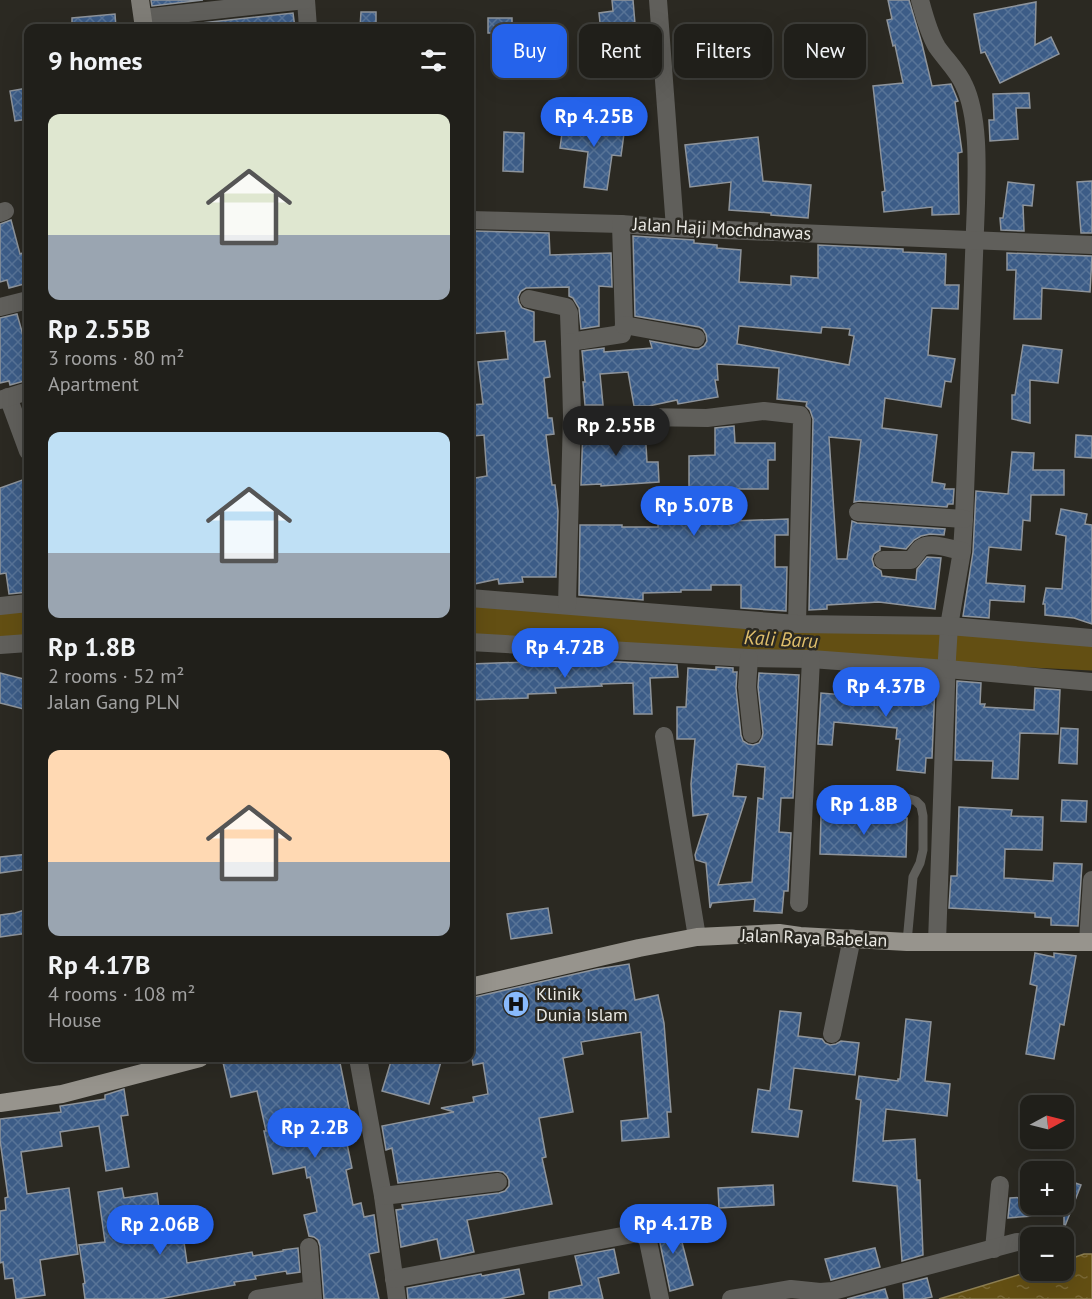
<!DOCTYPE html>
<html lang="en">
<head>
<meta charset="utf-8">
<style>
  :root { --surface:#201f1a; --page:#2d2c27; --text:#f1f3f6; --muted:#a2a2a2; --line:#3d3d39; --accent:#2563eb }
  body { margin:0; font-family:"PT Sans",sans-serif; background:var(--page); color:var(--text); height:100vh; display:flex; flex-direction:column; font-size:22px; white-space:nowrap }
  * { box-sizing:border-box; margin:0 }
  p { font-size:20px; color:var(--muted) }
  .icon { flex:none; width:33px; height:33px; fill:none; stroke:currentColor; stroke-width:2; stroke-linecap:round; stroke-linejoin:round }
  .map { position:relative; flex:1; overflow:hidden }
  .side { position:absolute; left:24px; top:24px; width:450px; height:1038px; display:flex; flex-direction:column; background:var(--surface); border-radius:12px; box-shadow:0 6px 24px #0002,0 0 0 2px var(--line) }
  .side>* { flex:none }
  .banner { position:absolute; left:492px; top:24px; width:510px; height:54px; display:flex; gap:12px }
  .needle { width:39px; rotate:83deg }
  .buttons { position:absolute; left:1020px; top:1095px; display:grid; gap:12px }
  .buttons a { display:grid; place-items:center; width:54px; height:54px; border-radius:12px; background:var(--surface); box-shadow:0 6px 24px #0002,0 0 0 2px var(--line); font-size:30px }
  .price { position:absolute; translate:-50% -51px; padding:0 14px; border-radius:21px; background:var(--accent); color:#fff; font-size:20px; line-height:39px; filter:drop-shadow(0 2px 3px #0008) }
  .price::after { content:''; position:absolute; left:50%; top:36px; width:18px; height:14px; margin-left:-9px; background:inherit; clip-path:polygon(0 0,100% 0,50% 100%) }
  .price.current { background:#222; color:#fff }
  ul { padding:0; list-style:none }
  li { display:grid; align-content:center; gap:12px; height:318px; padding:0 24px }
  li span { display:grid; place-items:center; height:186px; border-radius:12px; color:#555 }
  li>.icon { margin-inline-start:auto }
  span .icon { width:108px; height:108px; fill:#fffc; stroke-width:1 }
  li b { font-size:26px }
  h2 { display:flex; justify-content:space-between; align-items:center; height:72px; padding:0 24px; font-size:26px }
  .chip { padding:0 21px; border-radius:12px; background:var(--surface); box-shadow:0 6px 24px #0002,0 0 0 2px var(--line); font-size:21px; line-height:54px }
  .chip.current { background:var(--accent); color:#fff }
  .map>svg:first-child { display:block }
  .water { fill:url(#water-ripples); stroke:#8c7e52; stroke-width:1.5 }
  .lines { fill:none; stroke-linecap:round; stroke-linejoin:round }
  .river { stroke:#634f13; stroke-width:33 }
  .building { fill:url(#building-cross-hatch); stroke:#8e949b; stroke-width:1.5; fill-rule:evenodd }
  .lane { stroke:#605f5b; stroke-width:9 }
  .street { stroke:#605f5b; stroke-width:18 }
  .secondary { stroke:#7f7d77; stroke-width:18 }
  .primary { stroke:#97948d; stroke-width:18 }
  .labels { text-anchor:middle; stroke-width:5; stroke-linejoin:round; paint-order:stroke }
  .street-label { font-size:18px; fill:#ebeae5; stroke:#2b2922 }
  .poi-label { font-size:18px; fill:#ebeae5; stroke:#2b2922; text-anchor:start }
  .water-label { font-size:20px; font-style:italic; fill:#dfbe6b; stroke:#2b2922 }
</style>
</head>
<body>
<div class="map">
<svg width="1092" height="1299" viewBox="0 0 1092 1299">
  <defs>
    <pattern id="water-ripples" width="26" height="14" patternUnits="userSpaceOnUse" patternTransform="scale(1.5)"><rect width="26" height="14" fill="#634f13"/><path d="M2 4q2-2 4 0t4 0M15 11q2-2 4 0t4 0" fill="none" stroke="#7a6835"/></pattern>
    <pattern id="building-cross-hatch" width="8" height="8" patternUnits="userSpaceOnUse" patternTransform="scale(1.5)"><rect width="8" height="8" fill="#3c5c87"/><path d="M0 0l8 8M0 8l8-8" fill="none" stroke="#587498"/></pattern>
  </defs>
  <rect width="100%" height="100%" fill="#2b2922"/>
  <path class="water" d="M1084 1254H1092V1299H939L1031 1271 1064 1270V1261Z"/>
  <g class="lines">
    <g class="river">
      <path d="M470 623 1092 654"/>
      <path d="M0 626 28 624"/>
    </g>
  </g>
  <g class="building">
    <path d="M151 0H203L152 6Z"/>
    <path d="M612 0H633L637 48H635L637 69 608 71 606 51H603L599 13 613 11Z"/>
    <path d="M888 0H909L922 44 932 86 951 84 958 101 955 102 962 152 958 153 959 214 932 215V207L884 212 882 192 885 191 873 86 903 83 895 45 893 46 887 20 892 19Z"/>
    <path d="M1036 2 1035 45 1051 37 1059 54 1000 83 985 52 981 53 974 14Z"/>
    <path d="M361 12H376V28H360Z"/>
    <path d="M293 13 295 28H155Z"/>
    <path d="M115 14 116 28H72V18Z"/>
    <rect x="488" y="18" width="24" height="15"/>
    <path d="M28 88V119L15 121 10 91Z"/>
    <path d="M1029 93 1030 108H1016L1018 139 990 141 989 120H994L993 94Z"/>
    <path d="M564 118 625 126 621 156 612 155 607 190 584 187 588 152 560 148Z"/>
    <path d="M504 132 524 133 523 172 503 171Z"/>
    <path d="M758 137 763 181 811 185 808 218 771 215V213L729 210 731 182 690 187 685 145Z"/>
    <path d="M1092 181V233H1081L1077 182Z"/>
    <path d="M1008 182 1034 185 1032 206 1023 205 1024 231 1001 230 1000 218H1003Z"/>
    <path d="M11 220 20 254 28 251V283L9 288 7 280 0 282V224Z"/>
    <path d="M475 231 549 233 550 255 611 253 612 287 599 286V326L581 329 579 308 573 298 569 296V287L526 288 521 291 518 297 519 303 522 308 534 312V342L545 341 550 377 544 378 548 418H552L554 434 546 435 552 485H555L558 511 556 577H522L523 582 499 584 498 579 474 584 471 570H470V479L487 476 484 435 473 436 470 405 483 404 478 362 508 359 505 331 470 334V273H475Z"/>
    <path d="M633 236 694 240V243L717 245V248L741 250 739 282 791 285V276L818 278V245L903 249V252L946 254 945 285H959L958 309 932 308 928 355 955 359 951 382 945 381 941 407 885 398 882 428 937 435 932 482 945 484 944 489H954L953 504H948L947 507 859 501 854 502 861 440 829 437 837 559H847L852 521 857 523 945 529 944 535 930 534 921 536 914 540 906 549 880 546V550L874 554 872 559 874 566 881 571 882 576 916 580 917 569 927 557 941 558 935 609 879 602 827 605V609L809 610 813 419 810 410 806 406 807 402 777 399 779 368 717 364 718 380H715L718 397 678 404 677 400 649 406H634L628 372 600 374 603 405H585L583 382H585L582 351 604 348V352L652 348 650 341 694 349H699L704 346 707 341 706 334 703 329 699 327 635 316ZM739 326 821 333 822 327 850 329 849 335 854 336 849 365 737 344Z"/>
    <path d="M1007 253 1092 256 1090 292 1042 288 1041 319H1014L1016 270H1007Z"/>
    <path d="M17 314 28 353V380L10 385 9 381 0 383V318Z"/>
    <path d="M1023 345 1062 350 1058 383 1030 380V423L1012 419V395H1015Z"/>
    <path d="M734 426 735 443H775V460H768V489H733V521L788 519V535H775V567H787L786 611 741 608V585H711V590H681V592L643 593V600L579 595 580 525H622V527H658V493H689V456L715 455V428Z"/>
    <path d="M583 427 645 428 647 462H658L659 482 601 486V484L581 485Z"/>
    <path d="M1076 435 1092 436V458L1075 457Z"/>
    <path d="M1012 452 1034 453 1033 470H1064V495H1031L1030 521 1023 520 1021 550 989 547 986 583 1025 586 1024 602 990 600 989 618 963 616 973 552 976 491 1008 494Z"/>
    <path d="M28 478V592L9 594 6 573 0 574V488Z"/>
    <path d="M1061 509 1087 514 1085 524 1092 525V624L1074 618 1045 615V604H1043L1046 588 1062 589 1066 536 1056 534Z"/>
    <path d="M562 659 677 665 678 677 650 678 652 714H634L633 683 601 684 602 686 555 688 556 693 528 694V698L470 700V664L527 662V665L562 663Z"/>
    <path d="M716 667 733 668V672H737L736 688 741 735 743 741 748 744 753 745 759 743 762 738 763 733 758 687 759 673 799 675 793 798H781L779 832 791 833 788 891H784L782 913 754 911 755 899 712 903 710 908 706 863 696 860 695 855 708 814 693 816 691 784 695 739H677V707H686L688 668 716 670ZM737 764 765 767 763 799 758 798 752 882 718 885 746 797 733 796Z"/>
    <path d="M0 673 28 680V710L0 703Z"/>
    <path d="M846 677 871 679 870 701 898 703 899 702 901 681 935 684 932 758H926L925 773 897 770 900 739H896L897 728 834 722 832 745 818 744 821 693 845 695Z"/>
    <path d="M957 681 981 683 980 704H985L984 707 1034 710 1035 688 1060 690 1058 734 1020 733 1018 779 992 778 993 761 955 760Z"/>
    <path d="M1061 728 1078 729 1077 764 1059 763Z"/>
    <path d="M1062 800 1087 801 1086 822 1061 821Z"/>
    <path d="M959 807 1012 810 1011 816 1043 817 1042 850 1005 849 1004 878 1053 881 1054 863 1082 864 1078 926 1051 925V918L1035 917V913L949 908 951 876H957Z"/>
    <path d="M821 815 907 818 906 857 820 854Z"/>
    <path d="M28 854V869L0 873V857Z"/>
    <path d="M548 908 552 933 511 939 507 914Z"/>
    <path d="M28 909V933L0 937V915L15 913Z"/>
    <path d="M1035 953 1054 957V953L1076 956 1064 1025 1060 1024 1054 1059 1026 1054 1037 986 1030 984Z"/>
    <path d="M629 964 635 1000 658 995 664 1023 671 1112H667L669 1137 622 1141 621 1121 648 1118 641 1032 581 1042 583 1054 563 1058 573 1112 539 1118 546 1157 542 1158 552 1204 467 1220 474 1252 441 1259 437 1239 401 1247 396 1210 403 1209 402 1205 499 1193 505 1191 509 1186V1180L507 1176 503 1172 497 1171 398 1183 392 1148 386 1150 382 1126 454 1112 441 1108 474 1102 473 1097 488 1094 483 1063 473 1065 470 1046V998L597 969Z"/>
    <path d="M780 1011 801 1013 798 1036 822 1039 825 1043 830 1045 836 1044 841 1041 859 1043 855 1075 794 1068 789 1109 802 1111 798 1137 752 1132 758 1089 770 1091Z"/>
    <path d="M906 1019 931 1022 925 1081 950 1084 947 1116 886 1109 883 1141 915 1139 917 1180H920L923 1255 902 1261 897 1186 853 1181 861 1100 856 1099 859 1076 898 1081V1079H900Z"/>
    <path d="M222 1058H339L354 1132 345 1134 352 1168 346 1170 353 1205 361 1203 364 1217 374 1215 379 1252 369 1254 379 1299H324L320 1246 318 1240 314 1237 309 1236 304 1215 317 1212 310 1177 307 1178 305 1167 273 1174 264 1131H266L257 1091 231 1097Z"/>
    <path d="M392 1058H442L429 1104 382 1091Z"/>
    <path d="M124 1089 128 1115 121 1116 129 1167 106 1171 99 1126 60 1132 62 1146 21 1152 27 1194 69 1188 78 1254 40 1260 45 1295 16 1299 13 1278 5 1279 3 1262 0 1263V1211L6 1210 5 1198 8 1197 0 1140V1119L61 1112 60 1106 105 1099V1095Z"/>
    <path d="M1064 1179 1081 1185 1065 1226H1064Z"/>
    <path d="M773 1185 774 1205 719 1208 718 1188Z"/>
    <path d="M122 1188 124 1198 157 1193 162 1231 182 1228 187 1263 252 1252 253 1256 283 1251V1250L298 1248 300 1272 287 1274 286 1271 255 1276 256 1279 234 1282 235 1285 159 1299H85L83 1284 85 1283 79 1245 105 1242 98 1192Z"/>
    <path d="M1030 1197 1032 1216 1008 1218 1010 1198Z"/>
    <path d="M676 1219 693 1285 670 1291 659 1238 650 1226Z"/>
    <path d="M875 1248 880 1267 831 1280 825 1259Z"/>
    <path d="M614 1249 619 1273 598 1278 603 1299H549V1292L582 1285 575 1256Z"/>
    <path d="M519 1269 524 1294 499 1299H408L407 1288 481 1274 482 1276Z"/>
    <path d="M927 1278 932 1297 922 1299H904L903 1284Z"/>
    <path d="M885 1289 888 1299H847Z"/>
  </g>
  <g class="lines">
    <path class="lane" d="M869 793 900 796 916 801 921 806 923 816V850L920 863 913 877 907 942"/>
    <g class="street">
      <path d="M306 0 308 28"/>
      <path d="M658 0 675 228"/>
      <path d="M920 0C924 15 929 34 937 47 946 60 958 71 964 85 979 116 977 168 976 203L964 519 962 551 949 626 947 658 937 942"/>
      <path d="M143 18 305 0"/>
      <path d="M0 213 5 211"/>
      <path d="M470 220 621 224 675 228 1092 245"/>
      <path d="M529 299 566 307 569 313 570 342 622 334 624 325 621 224"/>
      <path d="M0 307 28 300"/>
      <path d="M624 325 696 338"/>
      <path d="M8 397 28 451"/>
      <path d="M0 400 28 391"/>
      <path d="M572 416 707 418 764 411 800 415 802 419 797 624"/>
      <path d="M858 512 964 519"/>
      <path d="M883 560H911C915 557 917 551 921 548 931 541 950 549 962 551"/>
      <path d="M470 598 797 624 949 626 1092 638"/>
      <path d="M567 605 572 416 570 342"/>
      <path d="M0 606 28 603"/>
      <path d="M470 642 749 658 811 659 947 669 1092 682"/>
      <path d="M0 645 28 643"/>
      <path d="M749 658 747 687 752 734"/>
      <path d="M664 736 697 937"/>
      <path d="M799 903 811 659"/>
      <path d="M1088 942 1092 880"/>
      <path d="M832 1034 852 938"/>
      <path d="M358 1058 383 1196 397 1299"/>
      <path d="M383 1196 498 1182"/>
      <path d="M309 1247 313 1299"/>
      <path d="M994 1249 1000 1185"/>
      <path d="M394 1279 638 1233 643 1234 648 1241 660 1299"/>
      <path d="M257 1299 312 1290"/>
      <path d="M731 1299 791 1289 820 1292 833 1291 1017 1242"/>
    </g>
    <path class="secondary" d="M140 0 144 28"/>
    <g class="primary">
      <path d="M470 987 639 948 697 937 779 933 800 936 907 942H1092"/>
      <path d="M0 1103 62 1094 200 1058"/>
    </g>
  </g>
  <defs>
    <symbol id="hospital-disc" viewBox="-11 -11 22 22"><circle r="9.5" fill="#89bafc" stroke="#2b2922"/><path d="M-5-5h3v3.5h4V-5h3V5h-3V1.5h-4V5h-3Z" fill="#111"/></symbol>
  </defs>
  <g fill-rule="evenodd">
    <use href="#hospital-disc" x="501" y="989" width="30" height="30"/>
  </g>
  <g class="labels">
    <g class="street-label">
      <text transform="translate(722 229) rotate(3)" y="6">Jalan Haji Mochdnawas</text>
      <text transform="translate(814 938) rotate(2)" y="6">Jalan Raya Babelan</text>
    </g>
    <g class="poi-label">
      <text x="536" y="1000">Klinik<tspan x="536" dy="21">Dunia Islam</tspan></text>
    </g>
    <g class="water-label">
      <text transform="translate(781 639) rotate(3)" y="7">Kali Baru</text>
    </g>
  </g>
</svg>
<div class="buttons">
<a><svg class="needle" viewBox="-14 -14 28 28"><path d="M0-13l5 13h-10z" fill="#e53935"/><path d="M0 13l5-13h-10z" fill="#a2a2a2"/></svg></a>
<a>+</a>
<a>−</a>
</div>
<b class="price" style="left:594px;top:148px">Rp 4.25B</b>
<b class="price current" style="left:616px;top:457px">Rp 2.55B</b>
<b class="price" style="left:694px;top:537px">Rp 5.07B</b>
<b class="price" style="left:565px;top:679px">Rp 4.72B</b>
<b class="price" style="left:886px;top:718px">Rp 4.37B</b>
<b class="price" style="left:864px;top:836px">Rp 1.8B</b>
<b class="price" style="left:315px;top:1159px">Rp 2.2B</b>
<b class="price" style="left:673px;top:1255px">Rp 4.17B</b>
<b class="price" style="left:160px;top:1256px">Rp 2.06B</b>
<div class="banner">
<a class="chip current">Buy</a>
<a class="chip">Rent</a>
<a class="chip">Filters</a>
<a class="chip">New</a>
</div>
<section class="side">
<h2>9 homes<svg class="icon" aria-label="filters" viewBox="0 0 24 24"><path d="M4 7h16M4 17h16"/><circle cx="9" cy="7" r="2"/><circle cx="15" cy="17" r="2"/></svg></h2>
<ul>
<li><span style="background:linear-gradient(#dfe7d0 65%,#9aa5b1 0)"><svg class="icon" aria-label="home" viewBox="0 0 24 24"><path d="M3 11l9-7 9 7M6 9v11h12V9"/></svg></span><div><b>Rp 2.55B</b><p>3 rooms · 80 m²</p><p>Apartment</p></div></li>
<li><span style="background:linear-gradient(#bfe0f5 65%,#9aa5b1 0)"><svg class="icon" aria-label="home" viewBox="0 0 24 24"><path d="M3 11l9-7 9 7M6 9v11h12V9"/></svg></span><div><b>Rp 1.8B</b><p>2 rooms · 52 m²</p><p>Jalan Gang PLN</p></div></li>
<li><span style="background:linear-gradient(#ffd9b3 60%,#9aa5b1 0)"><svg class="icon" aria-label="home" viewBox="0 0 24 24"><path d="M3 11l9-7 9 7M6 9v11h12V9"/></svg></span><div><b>Rp 4.17B</b><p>4 rooms · 108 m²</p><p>House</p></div></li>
</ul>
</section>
</div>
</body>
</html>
